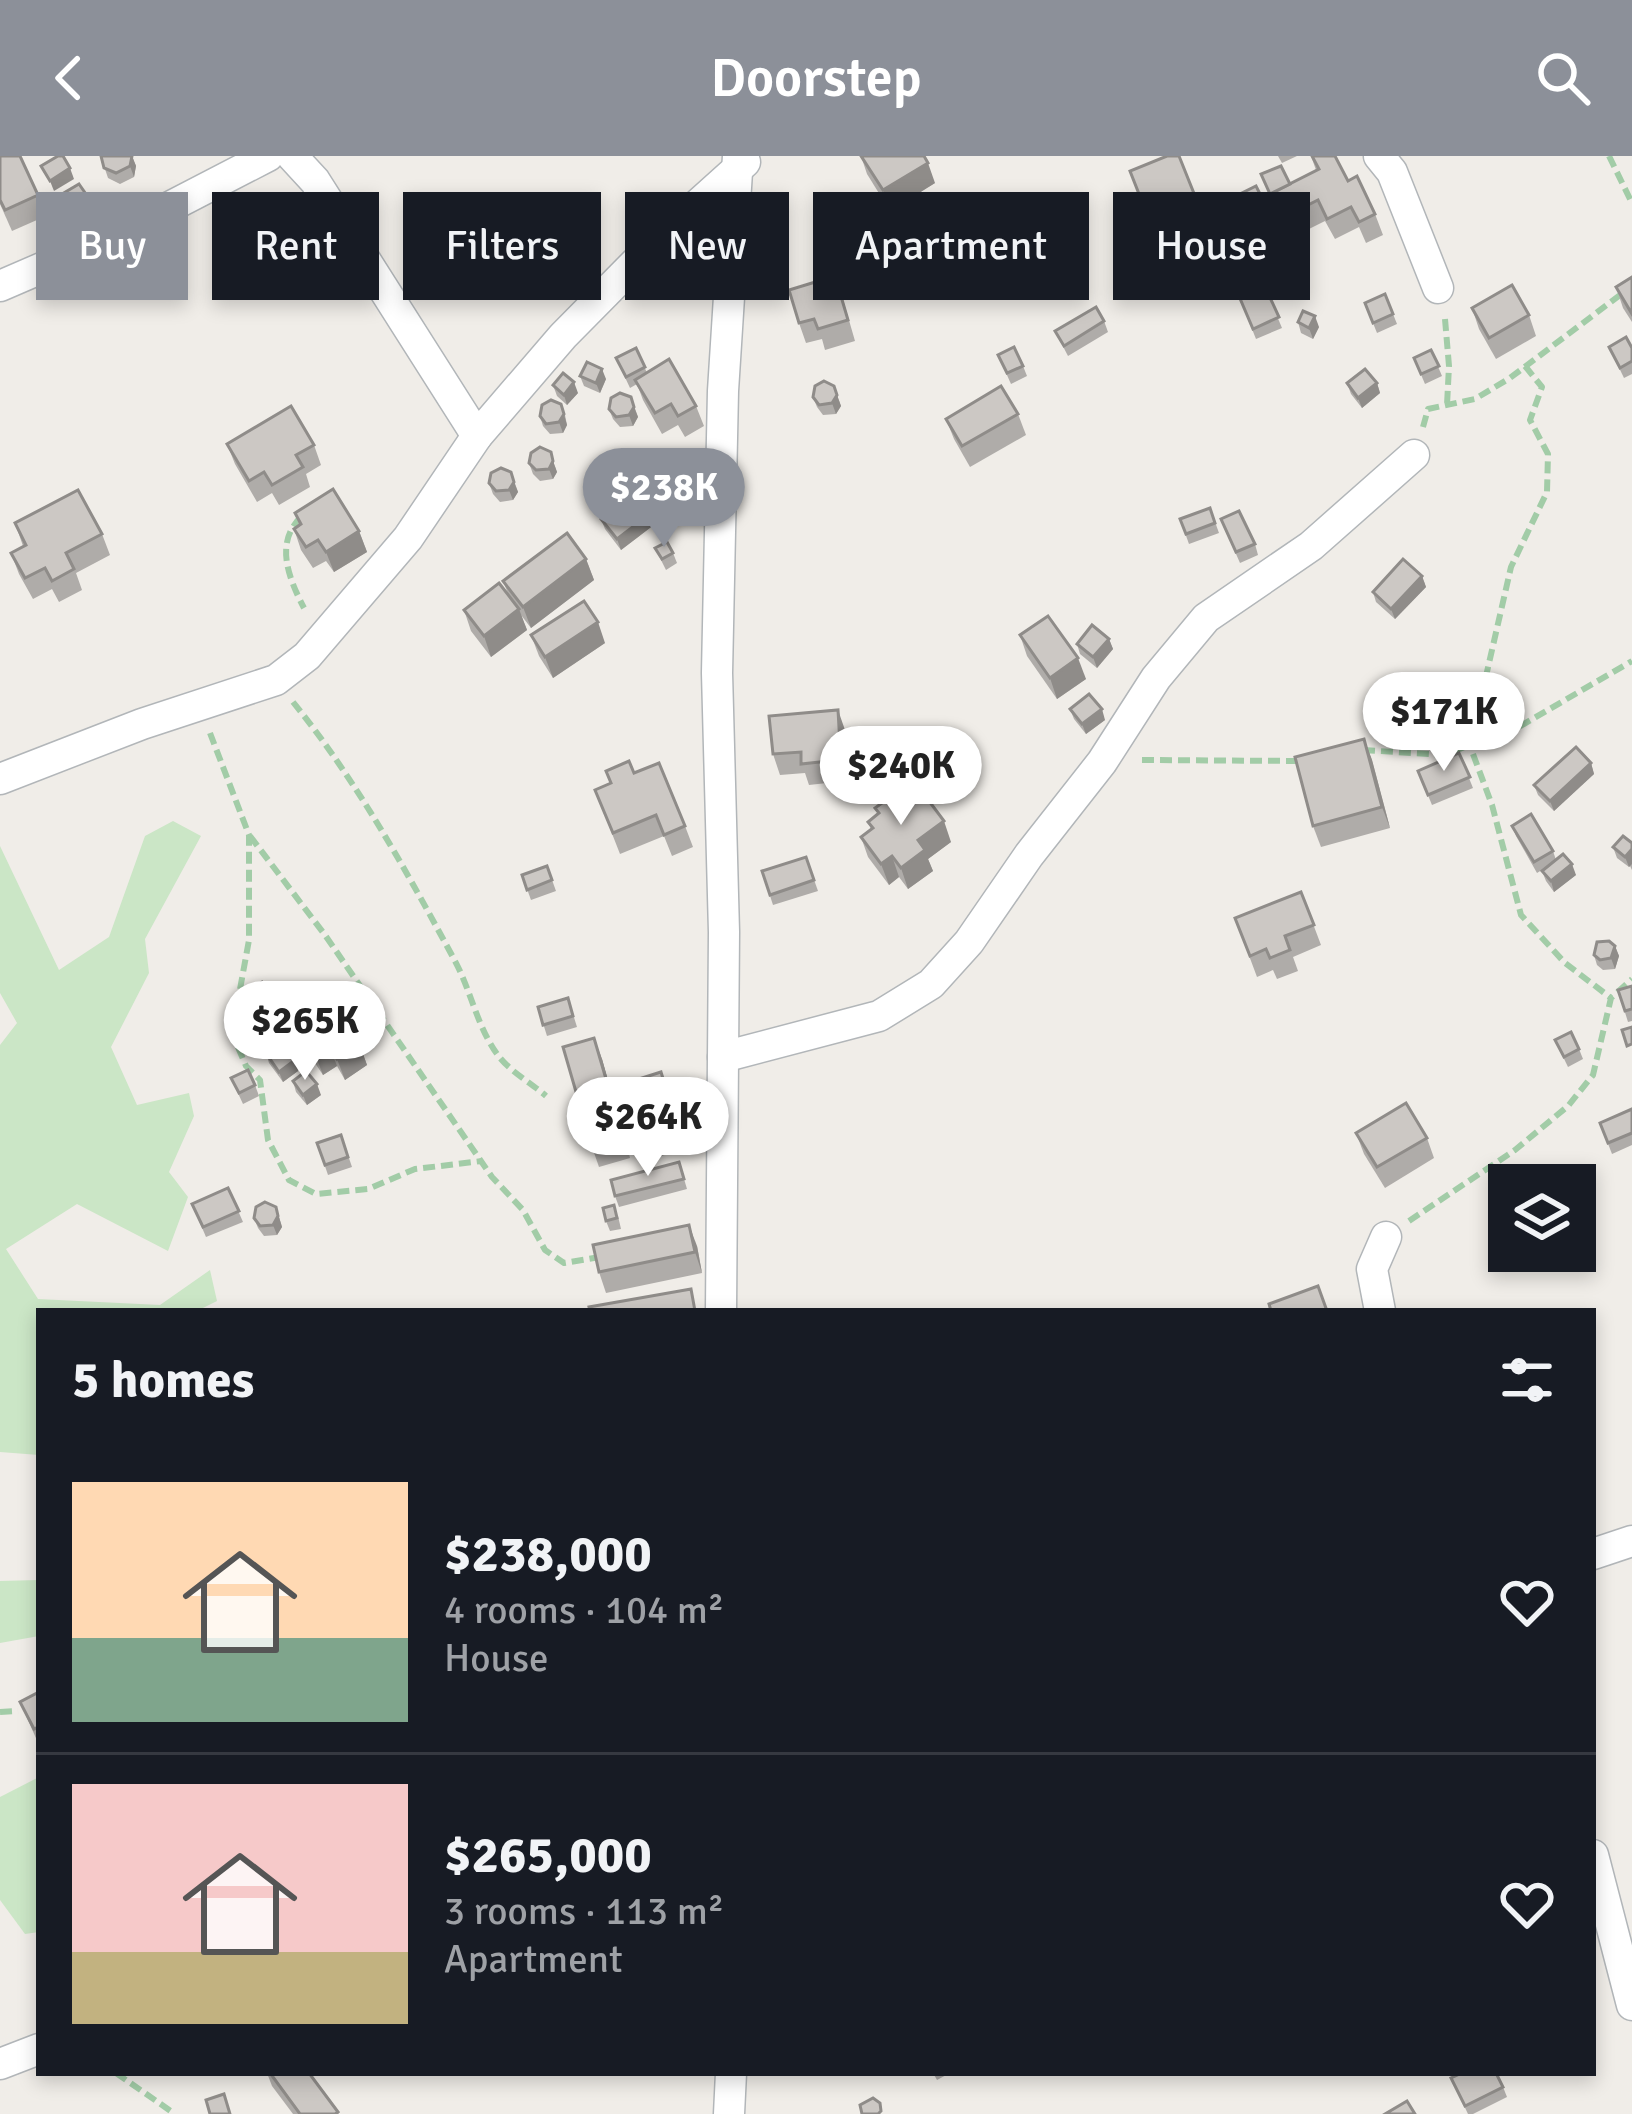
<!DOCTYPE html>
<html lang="en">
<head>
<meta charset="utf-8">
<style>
  :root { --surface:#171b24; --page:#20242c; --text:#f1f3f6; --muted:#9ea1a6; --line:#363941; --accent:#8c9099 }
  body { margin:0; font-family:Signika,sans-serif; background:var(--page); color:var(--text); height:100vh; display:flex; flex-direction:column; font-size:45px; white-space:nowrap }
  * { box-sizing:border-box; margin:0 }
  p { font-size:39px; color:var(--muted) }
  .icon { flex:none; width:66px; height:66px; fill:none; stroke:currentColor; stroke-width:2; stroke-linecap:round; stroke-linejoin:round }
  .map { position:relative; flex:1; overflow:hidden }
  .panel { position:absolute; left:36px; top:1152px; width:1560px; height:768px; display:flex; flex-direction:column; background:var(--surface); border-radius:0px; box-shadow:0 6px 18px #0003 }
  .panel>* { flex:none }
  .guide { position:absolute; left:36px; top:36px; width:1560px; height:108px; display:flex; gap:24px }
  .controls { position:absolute; left:1488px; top:1008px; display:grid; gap:24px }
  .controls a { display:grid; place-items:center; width:108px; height:108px; border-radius:0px; background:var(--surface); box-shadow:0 6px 18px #0003; font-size:60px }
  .price { position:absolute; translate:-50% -102px; padding:0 27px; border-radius:42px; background:#fff; color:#222; font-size:39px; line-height:78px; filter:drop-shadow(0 3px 6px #0008) }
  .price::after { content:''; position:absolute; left:50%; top:72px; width:36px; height:27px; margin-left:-18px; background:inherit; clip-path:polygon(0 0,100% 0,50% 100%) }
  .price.on { background:var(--accent); color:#fff }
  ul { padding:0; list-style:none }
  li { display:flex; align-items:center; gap:36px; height:300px; padding:0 36px }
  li+li { border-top:3px solid var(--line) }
  li span { display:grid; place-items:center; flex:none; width:336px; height:240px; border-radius:0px; color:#555 }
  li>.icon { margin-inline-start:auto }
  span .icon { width:144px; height:144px; fill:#fffc; stroke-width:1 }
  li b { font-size:51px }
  h2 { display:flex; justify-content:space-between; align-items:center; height:144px; padding:0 36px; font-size:51px }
  .pill { padding:0 42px; border-radius:0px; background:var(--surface); box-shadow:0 6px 18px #0003; font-size:42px; line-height:108px }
  .pill.on { background:var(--accent); color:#fff }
  header { display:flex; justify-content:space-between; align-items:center; height:156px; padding:0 36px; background:var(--accent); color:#fff; font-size:54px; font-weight:600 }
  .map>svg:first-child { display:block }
  .green { fill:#cbe6c6 }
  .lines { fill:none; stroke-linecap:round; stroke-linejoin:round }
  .street-casing { stroke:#b2b6b9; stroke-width:33 }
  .path { stroke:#a2cca7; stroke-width:6; stroke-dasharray:12 6; stroke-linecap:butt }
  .street { stroke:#fff; stroke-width:30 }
  .wall { fill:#afaca9 }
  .shaded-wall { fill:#8f8c89 }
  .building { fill:#ccc8c4; stroke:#8f8c89; stroke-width:3 }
</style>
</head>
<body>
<header><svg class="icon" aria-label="back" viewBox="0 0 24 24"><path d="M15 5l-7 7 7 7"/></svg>Doorstep<svg class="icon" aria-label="search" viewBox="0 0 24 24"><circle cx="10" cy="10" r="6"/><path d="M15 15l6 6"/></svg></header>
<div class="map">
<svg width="1632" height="1958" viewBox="0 0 1632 1958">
  <rect width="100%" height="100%" fill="#f0ede8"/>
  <g class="green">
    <path d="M173 665 201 680 145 783 149 817 111 891 137 949 189 937 194 960 169 1016 188 1041 168 1095 77 1048 6 1093 38 1143 160 1149 210 1114 217 1145 197 1155H39V1299L0 1296V889L17 867 0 837V690L59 814 109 781 145 680Z"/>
    <path d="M39 1424V1480L0 1487V1425Z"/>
    <path d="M39 1621V1776L25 1778 0 1744V1641Z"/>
  </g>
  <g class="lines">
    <defs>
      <g id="street">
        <path d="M292 0 315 25 477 280"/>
        <path d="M1379 0 1392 16 1438 132"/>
        <path d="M0 130 102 86 268 0"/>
        <path d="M0 623 142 568 276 524 307 500 408 382 477 280 563 180 655 87 745 6"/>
        <path d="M723 901 879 860 931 828 969 786 1029 699 1102 606 1156 522 1206 462 1311 390 1414 299"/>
        <path d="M721 1155 724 776 717 517 723 235 738 0"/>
        <path d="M1380 1155 1372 1113 1386 1081"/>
        <path d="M1593 1398 1632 1385"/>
        <path d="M1593 1699 1632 1849"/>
        <path d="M0 1908 39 1893"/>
        <path d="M729 1958 731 1917"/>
      </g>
    </defs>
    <use href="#street" class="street-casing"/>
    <g class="path">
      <path d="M1609 0 1632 47"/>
      <path d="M1445 163 1449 210 1447 249"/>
      <path d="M1525 210 1542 231 1530 264 1548 298 1547 336 1511 411 1470 590 1492 649 1521 759 1565 807 1611 842"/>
      <path d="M1423 271 1428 253 1475 243 1510 222 1632 130"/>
      <path d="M301 361C274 387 289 423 304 452"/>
      <path d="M293 546C357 625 407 716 455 805 471 835 477 870 497 898 508 914 531 927 546 940"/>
      <path d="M210 577 249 679V784L232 877 246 910 260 924 268 984 289 1024 316 1038 368 1033 415 1013 482 1005"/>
      <path d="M1363 594 1443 599 1517 572 1632 505"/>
      <path d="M1142 604 1302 605"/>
      <path d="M250 680 325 779 492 1021 523 1054 545 1094 564 1107 600 1101"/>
      <path d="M1409 1065 1515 994 1568 950 1593 919 1611 842 1632 823"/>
      <path d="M0 1556 18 1555"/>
      <path d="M116 1917 175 1958"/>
    </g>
    <use href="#street" class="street"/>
  </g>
  <g class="wall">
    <path d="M0 0 38 39 46 60 12 75 0 48Z"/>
    <path d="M132 0 136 10 134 21 120 28 108 22 101 1Z"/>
    <path d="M861 0 935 27 890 55 867 18Z"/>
    <path d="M1179 0 1219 101 1171 120 1137 36Z"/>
    <path d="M1278 0H1297L1282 7Z"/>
    <path d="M1311 0H1335L1348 25 1375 58 1383 79 1366 87 1359 71 1335 83 1325 65 1253 101 1235 65 1228 44 1262 42 1269 38 1261 18 1290 28 1316 14Z"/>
    <path d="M931 49 958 124 917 138 911 120 901 124 886 84 895 81Z"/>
    <path d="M1632 121V166L1623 152 1616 131Z"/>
    <path d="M1261 122 1282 172 1256 183 1236 133Z"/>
    <path d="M1385 138 1397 168 1377 177 1365 147Z"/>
    <path d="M842 140 855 185 825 194 822 183 806 187 799 167Z"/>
    <path d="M1472 152 1529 159 1536 180 1496 203 1479 173Z"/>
    <path d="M1104 165 1108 176 1068 200 1055 175Z"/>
    <path d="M1298 166 1319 171 1313 183 1301 177Z"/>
    <path d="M1609 191 1632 192V218L1624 222Z"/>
    <path d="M636 192 647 217 696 250 704 270 685 281 678 269 662 278 643 244 637 228 630 232 616 202Z"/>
    <path d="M1431 194 1442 220 1425 228 1414 202Z"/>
    <path d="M998 199 1023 210 1027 220 1011 228Z"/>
    <path d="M580 220 606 223 600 237 584 230Z"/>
    <path d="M1347 227H1377L1380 237 1362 252 1351 238Z"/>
    <path d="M553 229 578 237 567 249 557 240Z"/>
    <path d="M837 239 841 250 836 258 823 259 817 251 813 241Z"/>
    <path d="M631 241 638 261 633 270 620 271 613 263 609 253Z"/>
    <path d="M1018 258 1026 279 970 311 954 283 946 263Z"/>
    <path d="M565 259 567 269 563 277 550 278 543 270 540 260Z"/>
    <path d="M227 288 314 289 321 309 306 318 310 331 279 349 272 337 257 346 235 308Z"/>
    <path d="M553 305 557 316 553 323 540 325 533 318 529 307Z"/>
    <path d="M511 316 518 336 513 344 500 346 493 338 489 327Z"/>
    <path d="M644 319 694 328 698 339 670 360 648 329Z"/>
    <path d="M1210 352 1219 377 1189 388 1180 363Z"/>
    <path d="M655 354 659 365 621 394 605 373 601 363Z"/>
    <path d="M295 357 359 375 367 396 334 416 326 405 313 412 301 394 294 373 299 369Z"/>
    <path d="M15 367 102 378 110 399 76 417 82 434 59 446 52 433 33 443 19 418 11 397 23 390Z"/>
    <path d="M1225 373 1255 388 1258 399 1240 407Z"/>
    <path d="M655 392 673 397 677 407 666 414Z"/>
    <path d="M586 403 594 424 531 472 521 459 527 474 491 501 471 475 464 454 509 440 503 425Z"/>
    <path d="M1422 420 1426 431 1395 463 1376 446 1373 436Z"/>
    <path d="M531 479 605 487 553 522 539 500Z"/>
    <path d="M1020 479 1086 523 1057 543 1027 500Z"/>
    <path d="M1109 483 1113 493 1097 512 1080 498 1077 488Z"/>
    <path d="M1070 553 1105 564 1086 578 1074 563Z"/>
    <path d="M845 574 848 610 835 611 836 626 809 629 805 617 780 619 773 598Z"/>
    <path d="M1364 583 1372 604 1390 672 1321 691 1313 670Z"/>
    <path d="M1459 597 1473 632 1432 649 1418 615Z"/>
    <path d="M1591 607 1594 618 1554 655 1538 639 1534 629Z"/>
    <path d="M634 617 685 670 693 691 672 700 664 680 620 698 595 634Z"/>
    <path d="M903 646 951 686 928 703 933 715 908 733 899 721 889 729 868 701 861 681 871 673 868 666 878 659 875 652Z"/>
    <path d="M1512 670 1553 695 1556 704 1576 719 1554 736 1546 725 1542 715 1545 712 1537 717 1516 680Z"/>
    <path d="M1632 687V714L1630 710 1629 711 1617 702 1613 691Z"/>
    <path d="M806 701 818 735 773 749 762 715Z"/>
    <path d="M547 710 556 735 531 744 522 719Z"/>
    <path d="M1301 736 1321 789 1293 801 1298 815 1277 823 1273 814 1257 821 1235 762Z"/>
    <path d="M1615 790 1619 800 1615 813 1603 814 1597 809 1594 799Z"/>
    <path d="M1632 830V865L1628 866 1618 834Z"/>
    <path d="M243 839 280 856 261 870 247 850Z"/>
    <path d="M568 842 577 871 547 880 538 851Z"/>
    <path d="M298 872H365L372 892 363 898 367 909 345 924 337 910 323 919 305 892Z"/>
    <path d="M1555 884 1579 893 1583 903 1568 911Z"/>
    <path d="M266 897 295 904 298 915 283 926 269 907Z"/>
    <path d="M602 903 630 1002 599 1011 592 991Z"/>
    <path d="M661 916 685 993 644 1005 637 984Z"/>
    <path d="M231 922 255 929 259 940 243 948Z"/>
    <path d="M293 925 321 939 307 949 296 936Z"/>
    <path d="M1632 953V989L1612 998 1600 967Z"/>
    <path d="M1356 977 1427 982 1434 1002 1385 1032 1364 998Z"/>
    <path d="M341 979 352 1011 328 1019 317 987Z"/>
    <path d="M679 1006 687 1033 619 1051 615 1040Z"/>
    <path d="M228 1032 243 1066 206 1081 192 1048Z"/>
    <path d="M276 1051 282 1071 277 1079 264 1080 258 1072 254 1062Z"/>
    <path d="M618 1060 621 1073 610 1075 606 1065Z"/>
    <path d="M697 1090 702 1117 606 1137 599 1116Z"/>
    <path d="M39 1536V1589L20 1546Z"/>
    <path d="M267 1917H309L339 1958H293L272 1930Z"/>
    <path d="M933 1917H950L937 1924Z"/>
    <path d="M1451 1922 1503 1931 1507 1941 1473 1958H1468Z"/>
  </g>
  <g class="shaded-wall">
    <path d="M132 0 136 10 134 21 130 10Z"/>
    <path d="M928 7 935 27 890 55 883 34Z"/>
    <path d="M70 12 74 23 54 35 50 25Z"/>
    <path d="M88 41 92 51 70 66 66 55Z"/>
    <path d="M1315 160 1319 171 1313 183 1309 172Z"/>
    <path d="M602 213 606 223 600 237 596 227Z"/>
    <path d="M574 226 578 237 567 249 564 239Z"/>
    <path d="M1377 227 1380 237 1362 252 1358 242Z"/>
    <path d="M837 239 841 250 836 258 832 247Z"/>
    <path d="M561 248 567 269 563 277 559 266Z"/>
    <path d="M634 251 638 261 633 270 629 259Z"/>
    <path d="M553 305 557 316 553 323 549 313Z"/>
    <path d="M514 326 518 336 513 344 509 334Z"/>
    <path d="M694 328 698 339 670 360 666 349Z"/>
    <path d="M655 354 659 365 621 394 617 383Z"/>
    <path d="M359 375 367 396 334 416 326 396Z"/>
    <path d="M586 403 594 424 531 472 523 451Z"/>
    <path d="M1422 420 1426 431 1395 463 1391 453Z"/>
    <path d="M519 453 527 474 491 501 484 480Z"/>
    <path d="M598 466 605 487 553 522 545 501Z"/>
    <path d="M1109 483 1113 493 1097 512 1093 501Z"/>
    <path d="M1078 502 1086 523 1057 543 1050 522Z"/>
    <path d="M1102 553 1105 564 1086 578 1082 568Z"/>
    <path d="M838 554 845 574 848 610 840 589Z"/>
    <path d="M1364 583 1372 604 1390 672 1382 651Z"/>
    <path d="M827 591 835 611 836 626 829 605Z"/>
    <path d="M1591 607 1594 618 1554 655 1550 645Z"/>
    <path d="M944 665 951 686 928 703 933 715 908 733 901 712 918 684Z"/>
    <path d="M1632 693V708L1629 711 1625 701Z"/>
    <path d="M892 700 899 721 889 729 881 708Z"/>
    <path d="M1572 708 1576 719 1554 736 1551 725Z"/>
    <path d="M1615 790 1619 800 1615 813 1611 802Z"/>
    <path d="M276 846 280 856 261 870 257 859Z"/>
    <path d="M365 872 372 892 363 898 367 909 345 924 337 903 354 879Z"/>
    <path d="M594 882 602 903 630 1002 623 981Z"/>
    <path d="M329 889 337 910 323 919 315 898Z"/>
    <path d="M295 904 298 915 283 926 279 916Z"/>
    <path d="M317 928 321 939 307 949 303 939Z"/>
    <path d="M276 1051 282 1071 277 1079 273 1069Z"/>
    <path d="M689 1069 697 1090 702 1117 695 1096Z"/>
  </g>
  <g class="building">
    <path d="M0 0H20L38 39 5 54 0 44Z"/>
    <path d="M58 0H63L70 12 50 25 41 10Z"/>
    <path d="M101 0H132L130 10 116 17 104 12Z"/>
    <path d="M861 0H924L928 7 883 34Z"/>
    <path d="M1167 0H1179L1211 80 1163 99 1130 15Z"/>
    <path d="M1312 0H1335L1348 25 1357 20 1375 58 1359 66 1351 51 1327 63 1318 44 1246 80 1228 44 1256 30 1262 42 1319 13Z"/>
    <path d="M1281 10 1290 28 1270 38 1261 18Z"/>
    <path d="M79 28 88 41 66 55 57 41Z"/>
    <path d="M931 49 951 103 910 118 904 100 894 103 886 84 895 81 889 64Z"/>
    <path d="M835 120 848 164 818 173 814 163 799 167 789 134Z"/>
    <path d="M1632 121V158L1616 131Z"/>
    <path d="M1261 122 1279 161 1253 173 1236 133Z"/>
    <path d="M1512 129 1529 159 1489 182 1472 152Z"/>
    <path d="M1385 138 1393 158 1373 167 1365 147Z"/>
    <path d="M1096 151 1104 165 1064 190 1055 175Z"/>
    <path d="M1303 155 1315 160 1309 172 1298 166Z"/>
    <path d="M1626 181 1632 192V205L1620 212 1609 191Z"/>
    <path d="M1014 191 1023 210 1007 217 998 199Z"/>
    <path d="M636 192 645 211 626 221 616 202Z"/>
    <path d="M1431 194 1439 210 1421 218 1414 202Z"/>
    <path d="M669 203 696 250 678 260 671 248 655 257 635 224Z"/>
    <path d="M587 206 602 213 596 227 580 220Z"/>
    <path d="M1365 213 1377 227 1358 242 1347 227Z"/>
    <path d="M563 217 574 226 564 239 553 229Z"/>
    <path d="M824 225 834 230 837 239 832 247 819 249 813 241 815 230Z"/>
    <path d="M1001 230 1018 258 962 290 946 263Z"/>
    <path d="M620 237 631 241 634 251 629 259 616 261 609 253 611 242Z"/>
    <path d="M551 244 561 248 564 258 559 266 546 268 540 260 542 249Z"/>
    <path d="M291 250 314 289 296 299 303 311 272 329 264 316 249 325 227 288Z"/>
    <path d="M540 291 551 296 553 305 549 313 536 314 529 307 531 297Z"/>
    <path d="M672 298 694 328 666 349 644 319Z"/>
    <path d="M501 312 511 316 514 326 509 334 496 335 489 327 491 317Z"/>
    <path d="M333 333 359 375 326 396 318 384 306 391 294 373 301 368 295 357Z"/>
    <path d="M78 334 102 378 66 397 74 413 52 425 45 412 25 422 11 397 26 389 15 367Z"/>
    <path d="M639 334 655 354 617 383 601 363Z"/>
    <path d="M1210 352 1215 367 1186 378 1180 363Z"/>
    <path d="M1239 355 1255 388 1236 396 1221 363Z"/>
    <path d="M567 377 586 403 523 451 503 425Z"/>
    <path d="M667 386 673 397 662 403 655 392Z"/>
    <path d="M1403 403 1422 420 1391 453 1373 436Z"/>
    <path d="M499 427 519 453 484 480 464 454Z"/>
    <path d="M584 445 598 466 545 501 531 479Z"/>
    <path d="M1048 460 1078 502 1050 522 1020 479Z"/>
    <path d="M1092 469 1109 483 1093 501 1077 488Z"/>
    <path d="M1089 538 1102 553 1082 568 1070 553Z"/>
    <path d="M838 554 840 589 827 591 829 605 801 608V596L773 598 769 560Z"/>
    <path d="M1364 583 1382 651 1313 670 1295 601Z"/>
    <path d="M1576 591 1591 607 1550 645 1534 629Z"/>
    <path d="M1459 597 1470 621 1428 639 1418 615Z"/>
    <path d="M629 605 634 617 659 607 685 670 664 679 656 659 613 677 595 634 611 627 606 615Z"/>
    <path d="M920 633 944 665 918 684 925 694 901 712 892 700 881 708 861 681 873 672 868 666 879 657 875 652 896 637 903 646Z"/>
    <path d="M1531 658 1553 695 1534 706 1512 670Z"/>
    <path d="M1623 680 1632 687V693L1625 701 1613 691Z"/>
    <path d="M1563 698 1572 708 1551 725 1542 715Z"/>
    <path d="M806 701 814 724 770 739 762 715Z"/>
    <path d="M547 710 552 724 527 734 522 719Z"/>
    <path d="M1301 736 1314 769 1285 780 1290 794 1270 802 1266 793 1250 800 1235 762Z"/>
    <path d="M1609 785 1615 790 1611 802 1600 804 1594 799 1597 786Z"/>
    <path d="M262 826 276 846 257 859 243 839Z"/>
    <path d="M1632 830V853L1625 855 1618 834Z"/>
    <path d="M344 841 365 872 354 879 360 888 337 903 329 889 315 898 298 872Z"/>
    <path d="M568 842 573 860 543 869 538 851Z"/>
    <path d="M1632 871V888L1627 890 1622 874Z"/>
    <path d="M1571 876 1579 893 1564 901 1555 884Z"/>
    <path d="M594 882 623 981 592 991 563 891Z"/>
    <path d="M281 885 295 904 279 916 266 897Z"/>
    <path d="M248 914 255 929 239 937 231 922Z"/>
    <path d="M306 915 317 928 303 939 293 925Z"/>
    <path d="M661 916 678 972 637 984 620 929Z"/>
    <path d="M1406 947 1427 982 1377 1011 1356 977Z"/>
    <path d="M1632 953V977L1608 987 1600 967Z"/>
    <path d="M341 979 348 1001 325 1009 317 987Z"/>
    <path d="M679 1006 684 1023 615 1040 611 1024Z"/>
    <path d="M228 1032 239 1055 203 1071 192 1048Z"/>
    <path d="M265 1046 276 1051 278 1060 273 1069 260 1070 254 1062 256 1051Z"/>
    <path d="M614 1049 617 1062 606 1065 603 1052Z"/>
    <path d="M689 1069 695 1096 599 1116 593 1089Z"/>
    <path d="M1318 1130 1327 1155H1271L1269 1148Z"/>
    <path d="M691 1133 695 1155H590L589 1151Z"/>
    <path d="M39 1536V1571L34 1573 20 1546Z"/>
    <path d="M270 1917H309L338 1956 335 1958H300Z"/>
    <path d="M1462 1917H1496L1503 1931 1465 1950 1451 1922Z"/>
    <path d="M224 1938 230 1958H210L206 1944Z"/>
    <path d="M873 1942 880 1947 881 1955 878 1958H862L860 1949Z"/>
    <path d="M1407 1945 1415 1958H1385Z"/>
  </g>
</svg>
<div class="controls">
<a><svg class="icon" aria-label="layers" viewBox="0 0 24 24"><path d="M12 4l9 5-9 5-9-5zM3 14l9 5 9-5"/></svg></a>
</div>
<b class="price on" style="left:664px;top:394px">$238K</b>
<b class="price" style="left:1444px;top:618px">$171K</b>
<b class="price" style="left:901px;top:672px">$240K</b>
<b class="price" style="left:305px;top:927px">$265K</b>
<b class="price" style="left:648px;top:1023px">$264K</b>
<div class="guide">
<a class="pill on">Buy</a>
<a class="pill">Rent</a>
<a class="pill">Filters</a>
<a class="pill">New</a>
<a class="pill">Apartment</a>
<a class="pill">House</a>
</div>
<section class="panel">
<h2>5 homes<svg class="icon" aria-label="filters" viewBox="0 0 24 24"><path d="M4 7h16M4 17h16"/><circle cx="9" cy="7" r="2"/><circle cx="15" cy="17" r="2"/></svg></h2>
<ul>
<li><span style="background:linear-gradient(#ffd9b3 65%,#7fa58c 0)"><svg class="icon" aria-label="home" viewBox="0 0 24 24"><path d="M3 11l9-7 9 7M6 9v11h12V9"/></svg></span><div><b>$238,000</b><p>4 rooms · 104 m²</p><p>House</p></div><svg class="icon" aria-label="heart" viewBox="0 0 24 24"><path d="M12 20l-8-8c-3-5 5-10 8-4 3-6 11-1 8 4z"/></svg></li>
<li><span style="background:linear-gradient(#f6c9c9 70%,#c2b280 0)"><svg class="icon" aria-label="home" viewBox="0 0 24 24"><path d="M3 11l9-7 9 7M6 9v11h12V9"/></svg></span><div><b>$265,000</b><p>3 rooms · 113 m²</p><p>Apartment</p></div><svg class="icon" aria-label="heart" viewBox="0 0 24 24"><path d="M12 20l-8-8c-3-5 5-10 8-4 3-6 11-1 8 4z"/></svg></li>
</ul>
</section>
</div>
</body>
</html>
